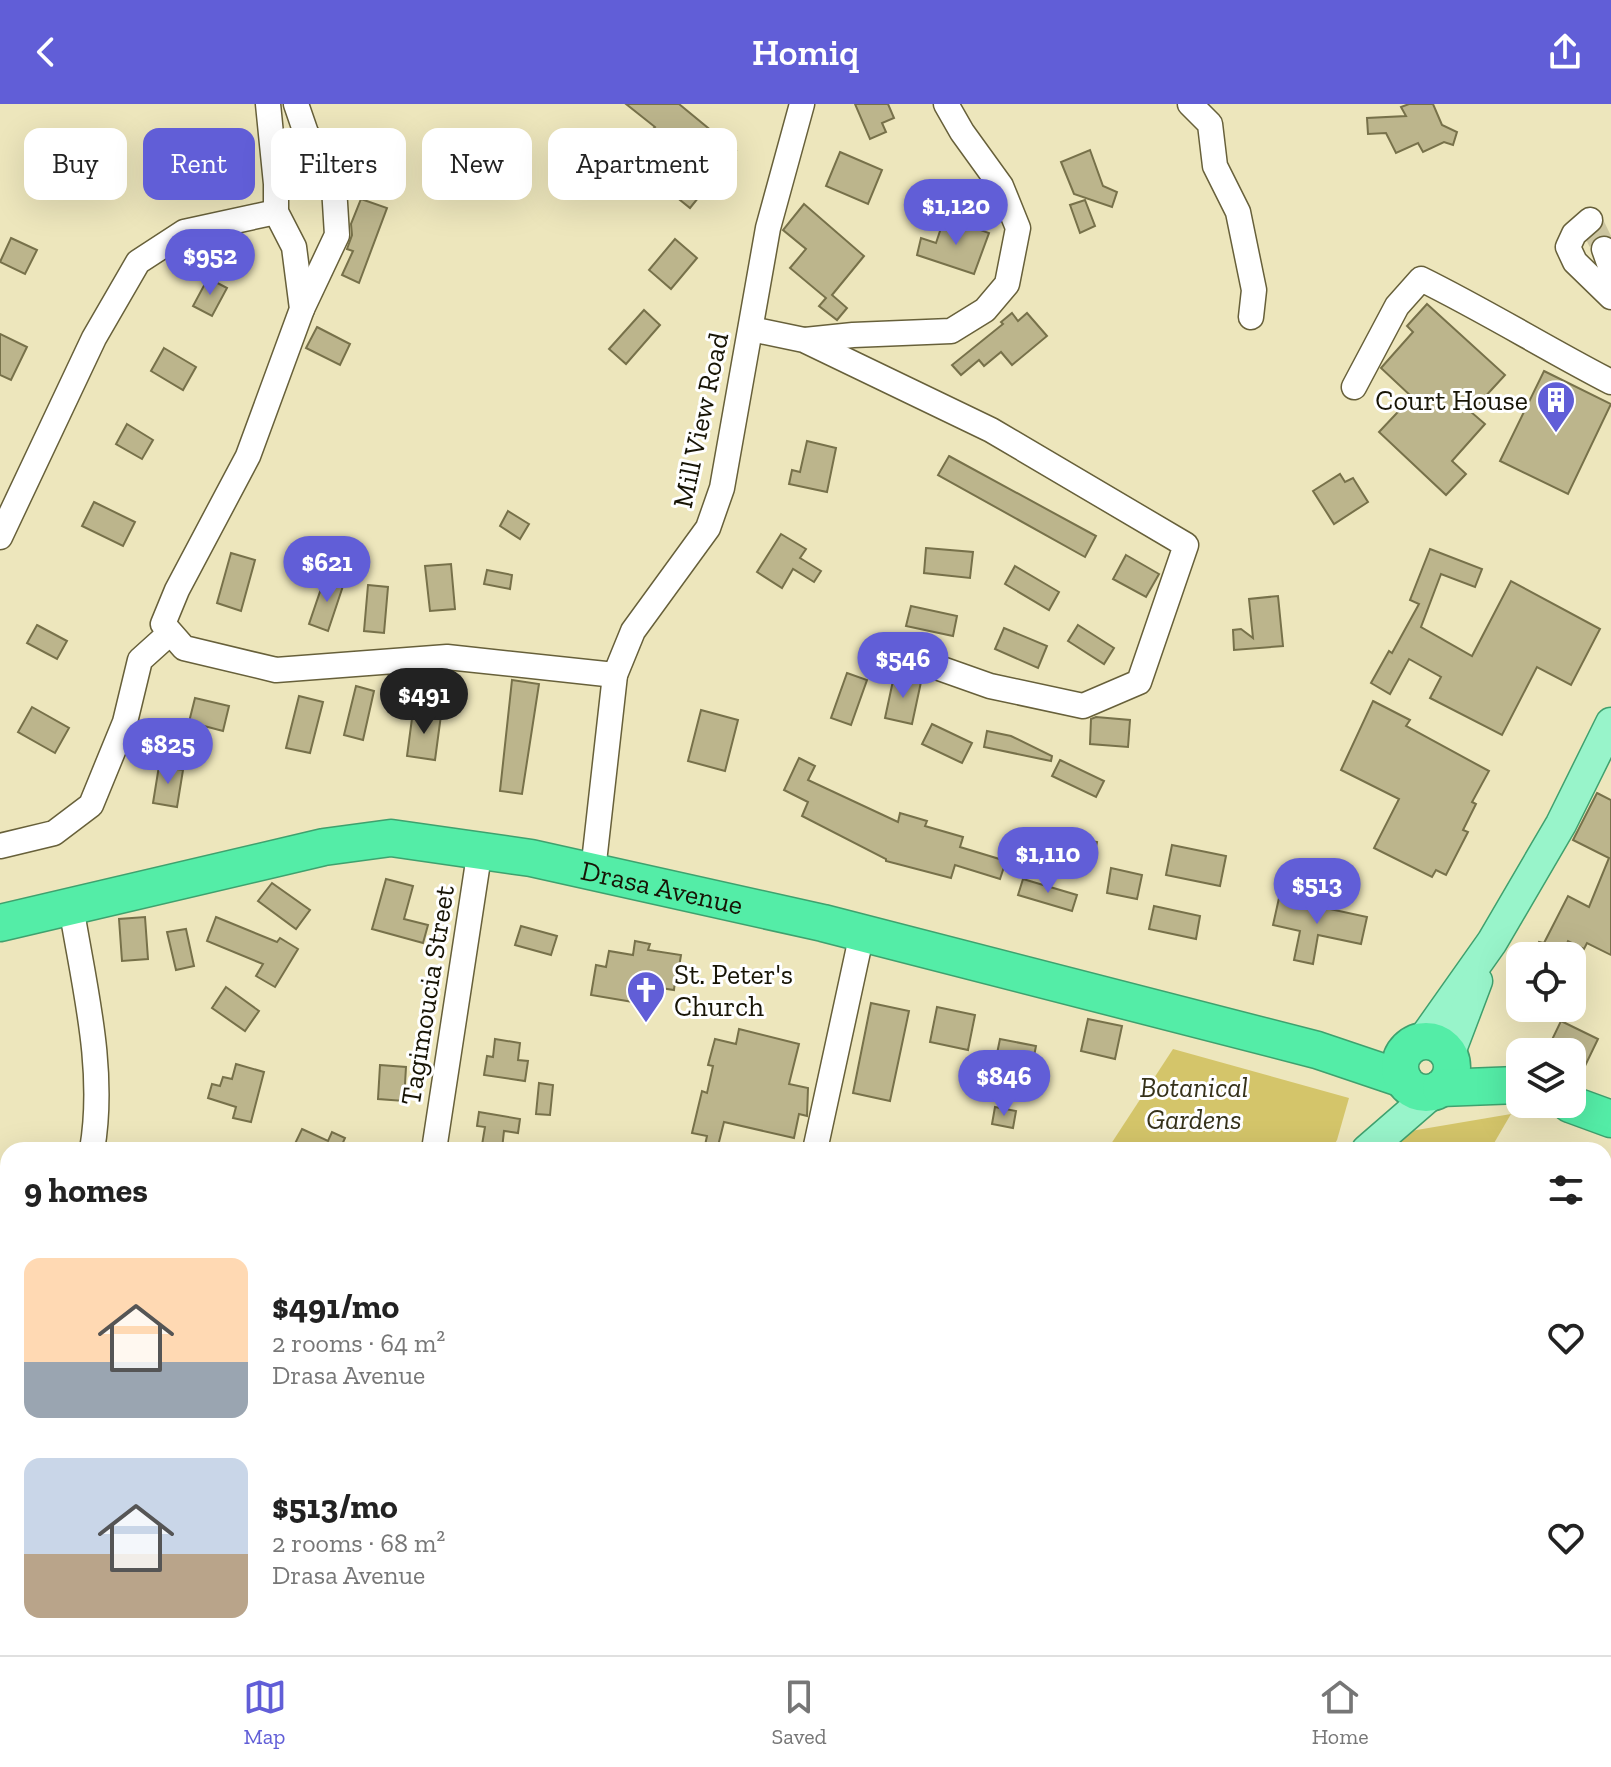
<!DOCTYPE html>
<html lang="en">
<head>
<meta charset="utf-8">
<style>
  :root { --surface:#fff; --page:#f6f6f6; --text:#222; --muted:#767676; --line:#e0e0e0; --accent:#615ed7 }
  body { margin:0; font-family:"Zilla Slab",serif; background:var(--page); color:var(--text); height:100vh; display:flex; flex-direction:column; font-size:30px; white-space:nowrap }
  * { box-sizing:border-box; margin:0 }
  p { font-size:26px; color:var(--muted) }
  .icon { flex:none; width:44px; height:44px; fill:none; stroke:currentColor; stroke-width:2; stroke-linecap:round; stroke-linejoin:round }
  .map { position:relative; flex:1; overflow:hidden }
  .drawer { position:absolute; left:0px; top:1038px; width:1612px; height:514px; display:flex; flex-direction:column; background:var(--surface); border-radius:24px 24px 0 0; box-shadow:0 8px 32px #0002 }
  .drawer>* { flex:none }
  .banner { position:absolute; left:24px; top:24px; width:800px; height:72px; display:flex; gap:16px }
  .tools { position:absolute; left:1506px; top:838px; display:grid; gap:16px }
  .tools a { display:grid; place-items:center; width:80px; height:80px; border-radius:16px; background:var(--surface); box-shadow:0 8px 32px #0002; font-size:40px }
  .price { position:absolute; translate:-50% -68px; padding:0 18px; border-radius:28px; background:var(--accent); color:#fff; font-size:26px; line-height:52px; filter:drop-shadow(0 2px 4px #0008) }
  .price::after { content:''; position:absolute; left:50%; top:48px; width:24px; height:18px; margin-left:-12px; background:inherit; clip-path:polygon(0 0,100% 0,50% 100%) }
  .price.on { background:#222; color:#fff }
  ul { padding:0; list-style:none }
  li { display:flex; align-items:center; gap:24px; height:200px; padding:0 24px }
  li span { display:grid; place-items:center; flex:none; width:224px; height:160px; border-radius:16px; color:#555 }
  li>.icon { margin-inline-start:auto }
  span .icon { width:96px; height:96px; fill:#fffc; stroke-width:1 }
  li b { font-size:34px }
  h2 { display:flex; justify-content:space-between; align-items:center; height:96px; padding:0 24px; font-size:34px }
  .chip { padding:0 28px; border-radius:16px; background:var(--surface); box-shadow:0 8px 32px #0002; font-size:28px; line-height:72px }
  .chip.on { background:var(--accent); color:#fff }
  header { display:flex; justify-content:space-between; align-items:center; height:104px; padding:0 24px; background:var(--accent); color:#fff; font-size:36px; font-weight:600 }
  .menu { display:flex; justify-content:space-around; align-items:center; height:112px; border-top:2px solid var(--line); background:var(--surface); font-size:22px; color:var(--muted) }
  .menu a { display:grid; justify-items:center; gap:4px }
  .menu .on { color:var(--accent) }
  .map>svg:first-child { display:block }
  .green { fill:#d4c56a }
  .building { fill:#bcb58c; stroke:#77714a; stroke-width:2 }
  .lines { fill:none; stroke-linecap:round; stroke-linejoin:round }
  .minor-tunnel { stroke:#cdc6a1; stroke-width:24; stroke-dasharray:24 12; stroke-linecap:butt }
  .minor-casing { stroke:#67603a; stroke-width:27 }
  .major-casing { stroke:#3fa16e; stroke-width:33 }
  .highway-casing { stroke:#3fa16e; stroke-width:39 }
  .minor { stroke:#fff; stroke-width:24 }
  .major { stroke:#98f4ca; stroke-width:30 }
  .highway { stroke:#54eda7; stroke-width:36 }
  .labels { text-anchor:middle; stroke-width:6; stroke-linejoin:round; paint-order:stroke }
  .poi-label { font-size:28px; fill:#171405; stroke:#fff; text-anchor:end }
  .street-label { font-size:28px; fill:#171405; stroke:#fff }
  .park-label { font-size:28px; font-style:italic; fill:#36321a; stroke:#fff }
</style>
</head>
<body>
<header><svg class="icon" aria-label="back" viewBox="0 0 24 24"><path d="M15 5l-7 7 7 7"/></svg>Homiq<svg class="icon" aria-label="share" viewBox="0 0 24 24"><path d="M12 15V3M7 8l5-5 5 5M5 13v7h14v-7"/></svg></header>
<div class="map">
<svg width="1611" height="1551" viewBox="0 0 1611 1551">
  <rect width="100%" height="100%" fill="#ede6bc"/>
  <g class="green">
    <path d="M1173 945 1349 994 1337 1036 1331 1046H1107Z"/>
    <path d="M1511 1010 1490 1046H1388L1399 1029Z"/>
    <path d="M665 1544H1007L1002 1551H660Z"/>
    <path d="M1071 1544H1217L1213 1551H1072Z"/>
  </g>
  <g class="building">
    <path d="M626 0H679L736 47 690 104 664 83 671 74 663 68 674 54 647 31 655 23Z"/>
    <path d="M855 0H888L894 14 882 19 886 28 870 35Z"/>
    <path d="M1409 0H1433L1442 21 1457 28 1453 41 1444 38 1423 48 1418 39 1396 49 1386 29 1368 30 1367 14 1406 12 1401 3Z"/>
    <path d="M1090 46 1103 82 1117 88 1112 103 1074 90 1061 58Z"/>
    <path d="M840 48 882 66 868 100 826 82Z"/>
    <path d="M47 54 79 68 70 88 38 74Z"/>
    <path d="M361 95 387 104 359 179 342 171 353 147 347 145 352 131 351 120Z"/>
    <path d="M1085 96 1095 122 1080 129 1070 101Z"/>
    <path d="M804 100 864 152 832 191 847 204 837 216 819 202 826 194 790 164 806 145 783 126Z"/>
    <path d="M943 118 956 123 958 118 989 129 974 170 917 151 921 134 936 139Z"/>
    <path d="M11 134 37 146 25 170 0 158Z"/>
    <path d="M675 135 697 154 671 185 649 166Z"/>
    <path d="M208 174 227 184 212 212 193 202Z"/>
    <path d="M1427 200 1505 271 1471 308 1485 320 1452 357 1466 370 1446 391 1379 328 1412 293 1381 264 1413 228 1407 222Z"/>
    <path d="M644 206 660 221 626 260 609 245Z"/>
    <path d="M1012 209 1018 217 1027 209 1047 232 1012 261 1001 248 984 262 979 256 961 271 952 261 1003 220 1001 218Z"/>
    <path d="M317 223 350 240 340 261 306 244Z"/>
    <path d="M0 230 27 243 11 276 0 271Z"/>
    <path d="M164 244 196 263 183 286 151 267Z"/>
    <path d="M1544 267 1611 300 1568 390 1500 357Z"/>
    <path d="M127 320 153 336 142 355 116 340Z"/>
    <path d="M807 337 836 344 827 388 789 380 792 366 800 368Z"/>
    <path d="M949 352 1096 432 1085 453 938 371Z"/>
    <path d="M1340 370 1345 378 1353 374 1368 398 1334 420 1313 387Z"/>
    <path d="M94 398 135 418 123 442 82 422Z"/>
    <path d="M508 407 529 420 520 435 500 422Z"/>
    <path d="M781 430 806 445 800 454 821 467 814 478 793 465 782 484 757 468Z"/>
    <path d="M926 444 973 448 970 474 924 469Z"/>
    <path d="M1430 445 1482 465 1475 483 1441 470 1421 523 1472 552 1511 477 1600 525 1571 581 1537 563 1502 631 1430 594 1441 573 1409 555 1390 590 1371 579 1389 547 1392 549 1419 500 1410 496Z"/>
    <path d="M231 449 255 456 241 507 217 499Z"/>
    <path d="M1126 451 1159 470 1146 493 1113 475Z"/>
    <path d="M451 460 455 505 430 507 425 462Z"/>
    <path d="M1015 462 1059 488 1049 506 1005 480Z"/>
    <path d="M487 466 512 471 510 485 484 480Z"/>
    <path d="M325 473 344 479 328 527 309 520Z"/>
    <path d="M368 481 388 483 384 529 364 527Z"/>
    <path d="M1278 492 1283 542 1234 546 1233 526 1241 525 1253 534 1249 495Z"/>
    <path d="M911 502 957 512 953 532 906 522Z"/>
    <path d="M37 521 67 537 57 555 27 539Z"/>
    <path d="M1078 521 1114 544 1104 560 1068 537Z"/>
    <path d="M1004 524 1047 542 1038 564 995 545Z"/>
    <path d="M847 569 867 576 851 621 831 614Z"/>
    <path d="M894 572 921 578 912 620 885 614Z"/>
    <path d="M512 576 539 580 522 690 500 687Z"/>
    <path d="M356 582 374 587 363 636 344 631Z"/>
    <path d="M299 592 323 598 310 649 286 644Z"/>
    <path d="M195 594 229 602 223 627 189 618Z"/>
    <path d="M1373 597 1410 616 1406 622 1489 667 1472 698 1476 700 1463 726 1468 728 1446 771 1436 766 1432 773 1374 744 1399 695 1341 666Z"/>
    <path d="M32 603 69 624 55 649 18 628Z"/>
    <path d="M701 606 738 616 725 667 688 657Z"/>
    <path d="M413 607 441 611 435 656 407 652Z"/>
    <path d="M1096 613 1130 616 1128 643 1090 640 1091 615Z"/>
    <path d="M932 620 972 639 962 659 922 640Z"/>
    <path d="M987 627 1011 632 1052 652 1051 657 984 643Z"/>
    <path d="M799 654 815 662 808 676 898 718 900 709 927 717 925 722 963 733 960 743 1006 757 1000 775 955 761 951 774 886 757V755L802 712 808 698 784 686Z"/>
    <path d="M1060 656 1104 677 1096 693 1052 672Z"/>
    <path d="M159 662 183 666 177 703 153 699Z"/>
    <path d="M1597 689 1611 696V851L1587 839 1584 845 1568 837 1563 849 1570 852H1533L1539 838 1544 839 1568 792 1589 803 1609 754 1573 736Z"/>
    <path d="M1046 728 1097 738 1093 759 1042 748Z"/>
    <path d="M1172 741 1226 752 1220 782 1166 771Z"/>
    <path d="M1111 764 1142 771 1137 795 1107 789Z"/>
    <path d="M386 775 413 782 404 815 428 821 423 839 372 825Z"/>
    <path d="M1023 775 1077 791 1072 807 1018 791Z"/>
    <path d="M272 779 310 806 296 825 258 797Z"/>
    <path d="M1279 794 1367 813 1361 840 1318 831 1313 860 1294 856 1300 827 1273 821Z"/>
    <path d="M1154 802 1200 812 1196 835 1149 825Z"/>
    <path d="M145 813 148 855 122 857 119 815Z"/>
    <path d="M216 813 277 838 280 834 298 845 275 883 256 872 263 860 207 837Z"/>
    <path d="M521 822 557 832 551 851 515 841Z"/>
    <path d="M186 825 194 862 176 866 167 828Z"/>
    <path d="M635 837 650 840 648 846 681 851 679 863 689 865 687 879 675 877 674 886 654 883 651 901 591 891 596 861 606 863 609 847 633 851Z"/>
    <path d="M226 883 259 907 245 927 212 904Z"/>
    <path d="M871 899 909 907 890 997 853 989Z"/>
    <path d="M937 903 975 911 968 946 930 938Z"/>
    <path d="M1088 915 1122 922 1115 955 1081 947Z"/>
    <path d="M1561 917 1598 935 1585 962 1572 956V948H1556L1548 944Z"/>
    <path d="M739 925 799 940 789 980 808 984 807 1012 799 1010 794 1034 724 1018 717 1046H704L707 1032 692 1029 702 987 707 989 713 962 708 961 715 935 736 940Z"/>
    <path d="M495 935 520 939 518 956 528 957 525 977 484 971 487 952 493 953Z"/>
    <path d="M1000 935 1036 942 1030 972 994 964Z"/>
    <path d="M236 960 264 968 251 1018 233 1014 236 1003 208 994 212 980 220 982 223 973 232 975Z"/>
    <path d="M380 961 406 963 404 997 378 995Z"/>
    <path d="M539 979 553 981 550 1011 536 1010Z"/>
    <path d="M995 1003 1016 1007 1013 1024 992 1020Z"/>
    <path d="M479 1008 520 1015 518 1029 504 1027 502 1045 482 1041 485 1023 477 1022Z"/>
    <path d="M302 1025 328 1037 332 1028 345 1034 341 1043 347 1046H292Z"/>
  </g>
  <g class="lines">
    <path class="minor-tunnel" d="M1590 116 1604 145"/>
    <defs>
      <g id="minor">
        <path d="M268 0 276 80V108L294 143 302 205 248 352 177 486 163 520 184 544 276 566 447 553 615 571"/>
        <path d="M296 0 306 29 333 67 337 131 302 205"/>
        <path d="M1190 0 1210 20 1215 62 1238 108 1254 186 1251 213"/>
        <path d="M1590 116 1574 130 1568 143 1575 158 1611 193"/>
        <path d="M1604 145 1610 162 1611 185"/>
        <path d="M751 225 804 236 991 326 1186 441 1139 578 1083 602 990 582 891 547"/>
        <path d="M805 236 853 231 951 227 985 206 1007 180 1018 124 1001 82 962 28 946 0"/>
        <path d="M1354 283 1397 202 1421 175C1486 207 1547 245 1611 278"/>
        <path d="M0 433 94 234 138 158 184 128 276 108"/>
        <path d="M0 742 54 729 91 701 125 618 140 556 170 529"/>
        <path d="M593 767 615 571 633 527 708 424 722 384 768 124 802 0"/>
        <path d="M71 802C84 882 106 965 92 1046"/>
        <path d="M434 1046 480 745"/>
        <path d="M815 1046 862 829"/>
        <path d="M149 1544 152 1551"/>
        <path d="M468 1551 470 1544"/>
        <path d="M819 1551 820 1544"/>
        <path d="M937 1551 938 1544"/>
      </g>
      <g id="major">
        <path d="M1422 937 1492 838 1561 720 1611 619"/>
        <path d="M1449 951 1477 877"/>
        <path d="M1367 1046 1435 987"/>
        <path d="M1035 1551 1039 1544"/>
      </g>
      <g id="highway">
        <path id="s1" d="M0 819 324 743 391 734 531 754 823 819 1317 946 1403 975"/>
        <circle cx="1426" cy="963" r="26"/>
        <path d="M1441 984 1518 981"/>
        <path d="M1570 1000 1611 1015"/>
      </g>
    </defs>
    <use href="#minor" class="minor-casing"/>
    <use href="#major" class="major-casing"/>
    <use href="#highway" class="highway-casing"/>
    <use href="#minor" class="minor"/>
    <use href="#major" class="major"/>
    <use href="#highway" class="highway"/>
  </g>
  <defs>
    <symbol id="building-pin" viewBox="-11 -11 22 30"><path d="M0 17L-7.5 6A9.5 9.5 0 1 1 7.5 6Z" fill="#615ed7" stroke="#fff"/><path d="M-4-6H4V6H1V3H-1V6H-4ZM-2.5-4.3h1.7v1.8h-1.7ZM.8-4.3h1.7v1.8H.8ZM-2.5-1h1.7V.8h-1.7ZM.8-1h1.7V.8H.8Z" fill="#fff"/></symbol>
    <symbol id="church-pin" viewBox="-11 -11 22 30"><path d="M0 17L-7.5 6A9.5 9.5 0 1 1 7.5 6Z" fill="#615ed7" stroke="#fff"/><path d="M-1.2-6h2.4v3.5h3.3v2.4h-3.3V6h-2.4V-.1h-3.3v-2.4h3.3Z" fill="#fff"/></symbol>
  </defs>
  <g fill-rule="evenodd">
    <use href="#building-pin" x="1534" y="274" width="44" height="60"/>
    <use href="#church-pin" x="624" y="864" width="44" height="60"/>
  </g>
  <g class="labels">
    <g class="poi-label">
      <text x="1528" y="306">Court House</text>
      <text x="674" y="880" text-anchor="start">St. Peter's<tspan x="674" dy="32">Church</tspan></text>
    </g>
    <g class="street-label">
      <text transform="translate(700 316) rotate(-78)" y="10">Mill View Road</text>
      <text dy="10" stroke="none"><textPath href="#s1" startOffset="676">Drasa Avenue</textPath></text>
      <text transform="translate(427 891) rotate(-81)" y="10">Tagimoucia Street</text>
    </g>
    <g class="park-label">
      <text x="1194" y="993">Botanical<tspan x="1194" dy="32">Gardens</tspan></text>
    </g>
  </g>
</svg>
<div class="tools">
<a><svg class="icon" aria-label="locate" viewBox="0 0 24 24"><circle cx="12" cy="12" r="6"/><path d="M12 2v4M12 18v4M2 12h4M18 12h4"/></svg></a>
<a><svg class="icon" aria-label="layers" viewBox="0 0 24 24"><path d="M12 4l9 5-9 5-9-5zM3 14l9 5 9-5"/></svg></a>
</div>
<b class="price" style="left:956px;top:143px">$1,120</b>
<b class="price" style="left:210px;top:193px">$952</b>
<b class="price" style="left:327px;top:500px">$621</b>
<b class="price" style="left:903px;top:596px">$546</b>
<b class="price on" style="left:424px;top:632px">$491</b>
<b class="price" style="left:168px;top:682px">$825</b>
<b class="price" style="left:1048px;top:791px">$1,110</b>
<b class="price" style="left:1317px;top:822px">$513</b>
<b class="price" style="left:1004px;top:1014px">$846</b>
<div class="banner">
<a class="chip">Buy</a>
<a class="chip on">Rent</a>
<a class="chip">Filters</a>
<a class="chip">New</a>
<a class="chip">Apartment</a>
</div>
<section class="drawer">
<h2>9 homes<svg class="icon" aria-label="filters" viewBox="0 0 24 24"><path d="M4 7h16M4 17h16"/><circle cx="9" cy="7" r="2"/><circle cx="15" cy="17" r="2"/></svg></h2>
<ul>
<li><span style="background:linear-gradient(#ffd9b3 65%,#9aa5b1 0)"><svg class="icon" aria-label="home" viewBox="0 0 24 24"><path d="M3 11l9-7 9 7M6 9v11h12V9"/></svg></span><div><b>$491/mo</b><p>2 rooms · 64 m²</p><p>Drasa Avenue</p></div><svg class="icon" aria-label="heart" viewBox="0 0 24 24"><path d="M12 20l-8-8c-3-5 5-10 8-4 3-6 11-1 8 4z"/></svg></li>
<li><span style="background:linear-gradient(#c9d6e8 60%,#b9a48a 0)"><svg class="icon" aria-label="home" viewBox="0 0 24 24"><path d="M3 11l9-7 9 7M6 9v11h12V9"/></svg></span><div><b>$513/mo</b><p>2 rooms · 68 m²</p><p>Drasa Avenue</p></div><svg class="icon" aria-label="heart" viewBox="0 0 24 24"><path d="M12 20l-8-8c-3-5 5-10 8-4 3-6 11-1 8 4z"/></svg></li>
</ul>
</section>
</div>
<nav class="menu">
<a class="on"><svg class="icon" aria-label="map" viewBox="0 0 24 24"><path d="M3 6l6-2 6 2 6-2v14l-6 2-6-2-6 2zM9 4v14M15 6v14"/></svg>Map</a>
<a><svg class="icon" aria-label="saved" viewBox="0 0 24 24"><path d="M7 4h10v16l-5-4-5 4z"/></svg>Saved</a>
<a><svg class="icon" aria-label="home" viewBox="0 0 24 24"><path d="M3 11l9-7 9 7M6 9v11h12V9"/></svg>Home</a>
</nav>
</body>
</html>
